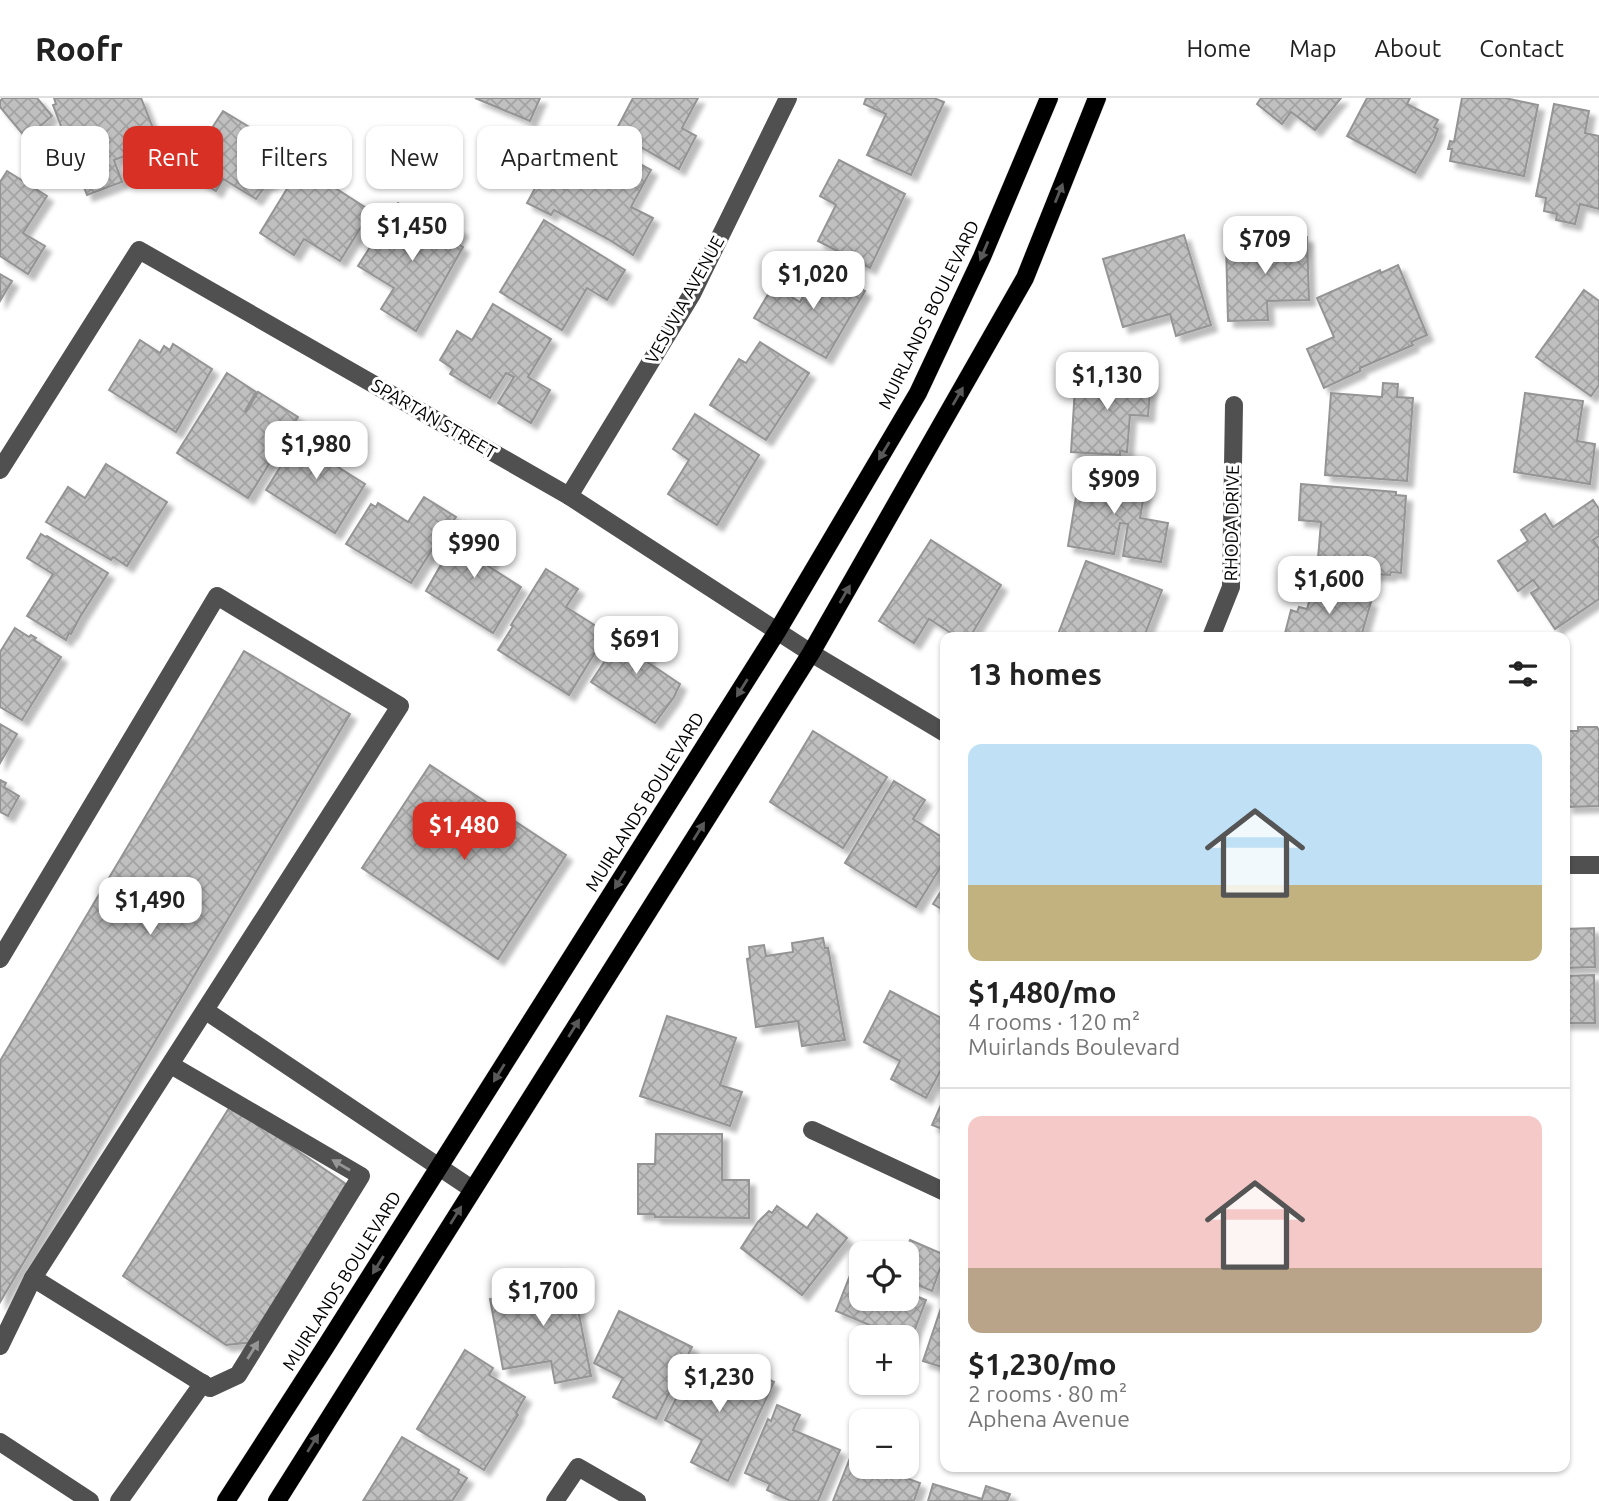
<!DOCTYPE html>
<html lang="en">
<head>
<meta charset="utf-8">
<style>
  :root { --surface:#fff; --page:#f6f6f6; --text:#222; --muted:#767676; --line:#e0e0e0; --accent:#d93025 }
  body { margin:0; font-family:Ubuntu,sans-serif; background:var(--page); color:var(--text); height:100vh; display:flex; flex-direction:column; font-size:26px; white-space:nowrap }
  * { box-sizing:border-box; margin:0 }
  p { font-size:23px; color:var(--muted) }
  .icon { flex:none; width:38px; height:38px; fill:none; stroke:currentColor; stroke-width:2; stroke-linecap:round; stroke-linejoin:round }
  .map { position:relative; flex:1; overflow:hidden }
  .drawer { position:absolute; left:940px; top:534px; width:630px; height:840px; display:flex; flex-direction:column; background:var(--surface); border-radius:14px; box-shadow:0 2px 5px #0004 }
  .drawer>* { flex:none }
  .guide { position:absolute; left:21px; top:28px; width:665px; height:63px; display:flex; gap:14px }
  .controls { position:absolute; left:849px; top:1143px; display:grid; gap:14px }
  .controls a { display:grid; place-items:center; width:70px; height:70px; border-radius:14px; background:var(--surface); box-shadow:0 2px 5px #0004; font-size:35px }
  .price { position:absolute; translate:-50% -60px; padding:0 16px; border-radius:14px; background:#fff; color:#222; font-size:23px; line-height:46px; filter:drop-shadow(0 2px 4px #0008) }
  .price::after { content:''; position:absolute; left:50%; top:42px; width:21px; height:16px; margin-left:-10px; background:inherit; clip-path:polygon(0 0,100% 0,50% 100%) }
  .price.current { background:var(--accent); color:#fff }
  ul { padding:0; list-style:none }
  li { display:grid; align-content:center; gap:14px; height:371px; padding:0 28px }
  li+li { border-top:2px solid var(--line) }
  li span { display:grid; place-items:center; height:217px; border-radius:14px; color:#555 }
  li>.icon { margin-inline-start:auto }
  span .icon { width:126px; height:126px; fill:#fffc; stroke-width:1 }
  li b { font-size:30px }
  h2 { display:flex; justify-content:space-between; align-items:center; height:84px; padding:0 28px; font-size:30px }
  .chip { padding:0 24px; border-radius:14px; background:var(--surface); box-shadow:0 2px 5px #0004; font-size:24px; line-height:63px }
  .chip.current { background:var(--accent); color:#fff }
  header { display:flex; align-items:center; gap:42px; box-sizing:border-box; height:98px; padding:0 35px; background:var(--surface); border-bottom:2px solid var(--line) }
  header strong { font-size:33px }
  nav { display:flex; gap:38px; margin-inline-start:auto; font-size:24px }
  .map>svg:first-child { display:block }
  .building { fill:url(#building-cross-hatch); stroke:#949494; stroke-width:2; filter:url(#shadow) }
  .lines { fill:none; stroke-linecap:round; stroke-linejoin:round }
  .major-casing { stroke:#dbdbdb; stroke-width:19 }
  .minor { stroke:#505050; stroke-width:18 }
  .major { stroke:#000; stroke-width:18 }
  .oneway { fill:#595959 }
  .oneway2 { fill:#969696 }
  .labels { text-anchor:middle; stroke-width:6; stroke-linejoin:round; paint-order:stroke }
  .street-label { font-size:18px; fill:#000; stroke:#fff }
</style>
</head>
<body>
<header>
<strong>Roofr</strong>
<nav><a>Home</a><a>Map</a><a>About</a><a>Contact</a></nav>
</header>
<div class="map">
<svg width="1599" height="1403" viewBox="0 0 1599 1403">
  <defs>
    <pattern id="building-cross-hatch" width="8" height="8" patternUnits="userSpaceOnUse" patternTransform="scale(1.75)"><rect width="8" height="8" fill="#c0c0c0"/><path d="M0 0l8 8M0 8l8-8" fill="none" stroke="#a3a3a3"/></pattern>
    <filter id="shadow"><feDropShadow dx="6" dy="6" stdDeviation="2" flood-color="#0004"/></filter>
  </defs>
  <rect width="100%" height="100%" fill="#fff"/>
  <g class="building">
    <path d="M3 0H37L52 18 26 40 0 9V3Z"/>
    <path d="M54 0H141L159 45 114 62 122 84 87 97 53 7 56 6Z"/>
    <path d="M475 0H540L530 23Z"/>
    <path d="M633 0H698L682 30 696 38 679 71 615 34Z"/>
    <path d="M866 0H934L944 4 911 77 867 57 886 16 864 6Z"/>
    <path d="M1261 0H1341L1315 32 1291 14 1282 26 1257 6Z"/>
    <path d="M1367 0H1410L1407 6 1438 22 1434 29 1438 31 1434 42 1415 75 1347 38Z"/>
    <path d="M1462 0H1505L1538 7 1524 78 1450 63 1452 51H1448L1450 43 1454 44Z"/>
    <path d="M1554 6 1589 13 1585 35 1599 38V111L1580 106 1575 126 1556 122 1557 116 1544 113 1546 100 1536 98Z"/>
    <path d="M223 13 274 44 273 47 286 55 270 86 268 84 256 101 223 81 216 93 184 73Z"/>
    <path d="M592 40 651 72 631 109 653 120 633 157 608 141 554 112 551 117 527 105 541 79 564 91Z"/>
    <path d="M839 62 905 96 870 170 818 143 836 107 820 98Z"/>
    <path d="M301 68 371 113 340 163 304 141 294 157 260 135Z"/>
    <path d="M7 73 47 98 23 135 45 148 28 176 0 158V84Z"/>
    <path d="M398 105 419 117 415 125 425 131 430 133 439 118 462 133 455 144 463 149 416 233 381 211 394 190 358 168Z"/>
    <path d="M544 122 625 172 607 202 587 190 562 232 500 194Z"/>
    <path d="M1184 137 1211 227 1176 238 1170 216 1123 229 1103 161Z"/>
    <path d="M1289 139H1307L1309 202 1267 203 1268 222 1228 223 1226 145 1289 143Z"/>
    <path d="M821 167 865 193 826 260 754 220 773 188 800 204Z"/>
    <path d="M1398 167 1427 237 1411 244 1413 247 1360 270V273L1324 290 1307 251 1334 239 1317 200 1380 172 1381 175Z"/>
    <path d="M0 176 12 183 0 203Z"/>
    <path d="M1584 192 1599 203V287L1591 298 1536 259Z"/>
    <path d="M493 206 551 241 528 279 550 292 531 325 498 305 514 279 506 275 490 300 450 276 453 271 440 262 457 233 472 242Z"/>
    <path d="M140 242 160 255 164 248 170 252 173 246 212 271 176 334 109 292Z"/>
    <path d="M760 244 809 275 766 342 710 307 739 261 746 265Z"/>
    <path d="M1076 274 1151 281 1148 318 1130 317 1127 354 1120 353V357L1071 354Z"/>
    <path d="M227 275 256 294 245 313 246 314 258 294 298 319 248 400 177 355Z"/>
    <path d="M1383 285 1398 286 1397 299 1413 300 1407 383 1325 377 1331 295 1382 299Z"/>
    <path d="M1525 295 1583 303 1577 343 1595 346 1590 386 1514 374Z"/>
    <path d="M695 316 759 357 717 427 668 396 689 362 673 351Z"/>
    <path d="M306 327 340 347 330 364 365 386 335 435 266 392Z"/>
    <path d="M106 366 167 404 127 468 113 459 111 462 46 424 68 389 85 400Z"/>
    <path d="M1081 368 1147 380 1140 420 1168 425 1161 464 1123 458 1128 426 1120 425 1114 456 1068 448Z"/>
    <path d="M1301 386 1396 394V397L1406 398 1401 475 1391 474 1390 477 1317 473 1321 424 1299 422Z"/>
    <path d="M424 399 456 419 435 447 411 485 346 446 371 406 376 409 378 405 408 424Z"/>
    <path d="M1593 402 1599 411V438L1593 442 1599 450V501L1555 531 1531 495 1539 490 1533 482 1518 493 1498 463 1528 443 1521 432 1545 416 1553 429Z"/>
    <path d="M466 423 501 446 488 468 521 489 493 535 426 493Z"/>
    <path d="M41 436 46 439 47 438 108 475 80 519 71 536 69 535 66 542 27 518 53 476 27 460Z"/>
    <path d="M931 442 1001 487 970 539H957L929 521 914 545 879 523Z"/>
    <path d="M1086 463 1162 492 1144 539H1057Z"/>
    <path d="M546 471 578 491 566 509 607 535 569 597 498 552 513 528 511 527Z"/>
    <path d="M1314 487 1371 504 1361 539H1284L1291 512 1297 514 1299 509 1307 511Z"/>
    <path d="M630 525 658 543 646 563 680 586 674 599 655 625 591 584Z"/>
    <path d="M15 530 29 539 31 537 36 540 34 542 61 559 22 622 0 609V554Z"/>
    <path d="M244 553 350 616 0 1204V963Z"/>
    <path d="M0 626 17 636 0 665Z"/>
    <path d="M1578 629H1597L1599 632V708L1567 709V701H1564V633H1578Z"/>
    <path d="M813 633 887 679 843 750 770 704Z"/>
    <path d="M430 667 566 757 498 861 362 770Z"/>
    <path d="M0 682 6 685 4 689 19 698 8 718 0 714Z"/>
    <path d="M894 683 925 702 913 721 945 741V762L916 809 845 765Z"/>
    <path d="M945 787V813L933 806Z"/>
    <path d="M1594 830 1595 869 1564 870V831Z"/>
    <path d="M823 840 825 850H828L845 942 802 948 798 923 756 929 747 861 750 860 749 849 764 847 766 858 793 854 792 845Z"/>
    <path d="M1594 877 1595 925H1564V878Z"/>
    <path d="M890 893 945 922 944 966 926 1000 891 981 900 963 864 944Z"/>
    <path d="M667 918 736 940 720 987 742 994 730 1028 640 998Z"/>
    <path d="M945 998V1032L932 1027Z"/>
    <path d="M231 1007 346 1086 255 1244 226 1247 123 1178Z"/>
    <path d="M656 1036H722V1082H749V1120L655 1119 654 1116H638V1066H655Z"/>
    <path d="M777 1108 807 1130 817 1116 847 1140 802 1197 741 1150 758 1124 769 1113 772 1115Z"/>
    <path d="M910 1142 945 1157 932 1193 906 1182 905 1155Z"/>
    <path d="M860 1152 868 1155H861V1200H906V1194L926 1202 910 1244 906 1243V1239H898L836 1213Z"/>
    <path d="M561 1171 564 1186 573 1185 591 1278 555 1285 551 1263 503 1271 490 1201 533 1193 530 1176Z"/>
    <path d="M945 1198V1270L923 1263Z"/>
    <path d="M619 1213 692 1249 656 1321 613 1299 623 1280 594 1265Z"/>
    <path d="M465 1252 493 1270 489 1277 525 1299 516 1315 518 1317 484 1372 417 1331Z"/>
    <path d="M696 1261 735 1280 741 1267 774 1284 728 1383 691 1364 702 1342 665 1322Z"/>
    <path d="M777 1307 800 1317 793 1332 840 1352 818 1403H791L767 1392 770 1386 745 1375 768 1321 771 1323Z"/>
    <path d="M402 1339 459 1372 458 1375 467 1380 452 1403H363Z"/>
    <path d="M850 1360 861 1364V1368H874L920 1385 914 1403H833Z"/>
    <path d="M933 1386 982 1401 986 1388 1010 1396 1007 1403H928Z"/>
  </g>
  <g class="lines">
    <defs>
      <g id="major">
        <path d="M226 1403 326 1248 778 532 918 295 982 159 1049 0"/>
        <path d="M277 1403 811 555 1025 180 1097 0"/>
      </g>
    </defs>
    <use href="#major" class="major-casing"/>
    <g class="minor">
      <path d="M0 372 139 152 569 398 811 555 945 635"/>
      <path d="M569 398 692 196 788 0"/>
      <path d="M1211 539 1231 489 1234 307"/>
      <path d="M1564 767H1599"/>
      <path d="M0 861 217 498 400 608 33 1180 0 1248"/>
      <path d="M206 913 472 1091"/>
      <path d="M812 1032 945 1094"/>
      <path d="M33 1180 210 1290 238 1277 361 1078 171 967"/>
      <path d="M0 1344 90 1403"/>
      <path d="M119 1403 203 1285"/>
      <path d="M555 1403 578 1369 637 1403"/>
    </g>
    <use href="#major" class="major"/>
  </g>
  <defs><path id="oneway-solid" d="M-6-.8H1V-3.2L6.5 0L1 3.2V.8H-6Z" transform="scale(1.75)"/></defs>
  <g class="oneway">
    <use href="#oneway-solid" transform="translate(1059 95) rotate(-68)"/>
    <use href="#oneway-solid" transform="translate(984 153) rotate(113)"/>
    <use href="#oneway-solid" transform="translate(958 298) rotate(-60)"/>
    <use href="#oneway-solid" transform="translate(884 353) rotate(121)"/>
    <use href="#oneway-solid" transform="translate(845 496) rotate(-60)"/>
    <use href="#oneway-solid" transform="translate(742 590) rotate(122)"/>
    <use href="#oneway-solid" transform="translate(699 733) rotate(-58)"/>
    <use href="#oneway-solid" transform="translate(620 782) rotate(122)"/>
    <use href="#oneway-solid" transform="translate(574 930) rotate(-58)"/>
    <use href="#oneway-solid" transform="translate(499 975) rotate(122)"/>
    <use href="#oneway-solid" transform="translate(456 1117) rotate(-58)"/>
    <use href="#oneway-solid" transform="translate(378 1167) rotate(122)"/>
    <use href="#oneway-solid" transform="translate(313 1345) rotate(-58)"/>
  </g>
  <g class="oneway2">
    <use href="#oneway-solid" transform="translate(341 1067) rotate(-150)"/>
    <use href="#oneway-solid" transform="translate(253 1252) rotate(-58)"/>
  </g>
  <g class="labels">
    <g class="street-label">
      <text transform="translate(685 202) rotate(-61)" y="6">VESUVIA AVENUE</text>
      <text transform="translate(929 217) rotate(-64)" y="6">MUIRLANDS BOULEVARD</text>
      <text transform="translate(434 321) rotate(30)" y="6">SPARTAN STREET</text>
      <text transform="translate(1232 425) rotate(-89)" y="6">RHODA DRIVE</text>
      <text transform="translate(645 704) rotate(-58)" y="6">MUIRLANDS BOULEVARD</text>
      <text transform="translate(342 1183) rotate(-58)" y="6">MUIRLANDS BOULEVARD</text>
    </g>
  </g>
</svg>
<div class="controls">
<a><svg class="icon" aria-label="locate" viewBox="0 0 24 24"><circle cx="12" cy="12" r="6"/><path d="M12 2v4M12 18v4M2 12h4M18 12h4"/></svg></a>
<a>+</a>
<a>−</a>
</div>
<b class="price" style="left:412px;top:165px">$1,450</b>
<b class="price" style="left:1265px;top:178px">$709</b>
<b class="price" style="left:813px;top:213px">$1,020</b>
<b class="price" style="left:1107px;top:314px">$1,130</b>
<b class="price" style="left:316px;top:383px">$1,980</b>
<b class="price" style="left:1114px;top:418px">$909</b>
<b class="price" style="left:474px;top:482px">$990</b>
<b class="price" style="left:1329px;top:518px">$1,600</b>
<b class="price" style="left:636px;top:578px">$691</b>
<b class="price current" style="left:464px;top:764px">$1,480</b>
<b class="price" style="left:150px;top:839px">$1,490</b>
<b class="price" style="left:543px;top:1230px">$1,700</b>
<b class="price" style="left:719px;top:1316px">$1,230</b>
<div class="guide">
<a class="chip">Buy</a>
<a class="chip current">Rent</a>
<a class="chip">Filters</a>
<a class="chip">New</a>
<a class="chip">Apartment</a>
</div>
<section class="drawer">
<h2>13 homes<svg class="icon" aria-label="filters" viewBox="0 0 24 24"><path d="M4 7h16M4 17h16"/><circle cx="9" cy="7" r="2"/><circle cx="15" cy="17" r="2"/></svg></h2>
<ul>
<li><span style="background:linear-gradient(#bfe0f5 65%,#c2b280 0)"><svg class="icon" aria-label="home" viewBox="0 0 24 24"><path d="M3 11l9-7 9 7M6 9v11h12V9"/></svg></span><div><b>$1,480/mo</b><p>4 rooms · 120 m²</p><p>Muirlands Boulevard</p></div></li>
<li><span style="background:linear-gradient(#f6c9c9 70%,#b9a48a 0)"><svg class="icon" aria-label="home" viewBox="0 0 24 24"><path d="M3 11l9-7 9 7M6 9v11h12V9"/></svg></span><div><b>$1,230/mo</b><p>2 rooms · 80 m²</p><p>Aphena Avenue</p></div></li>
</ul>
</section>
</div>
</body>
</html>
